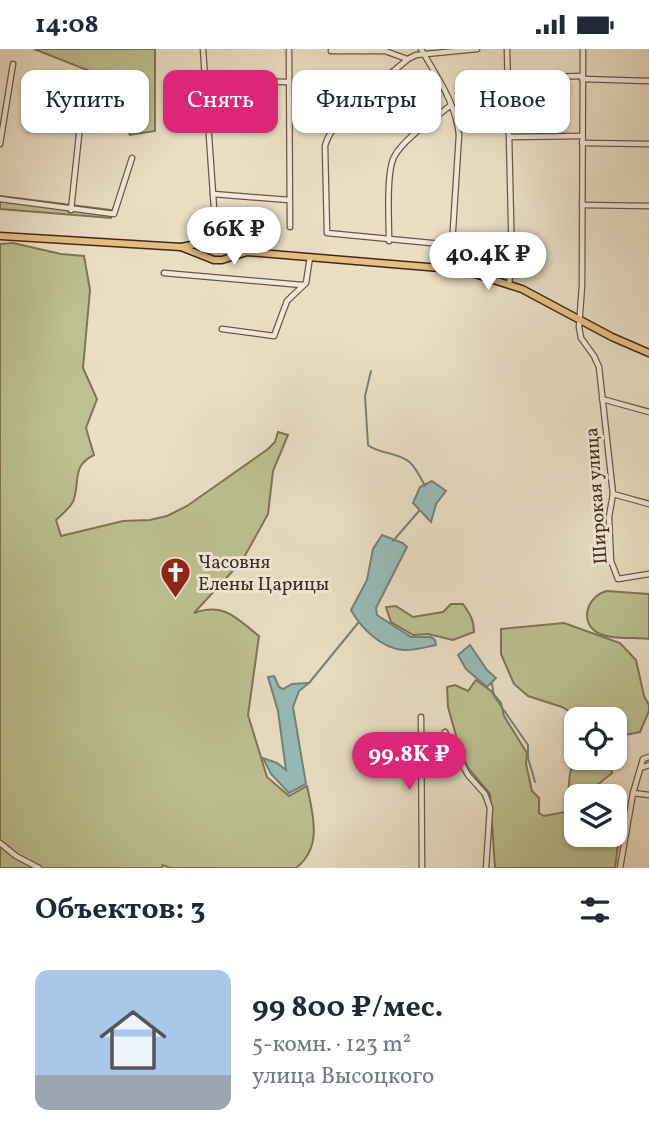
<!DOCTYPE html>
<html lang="ru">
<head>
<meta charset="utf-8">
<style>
  :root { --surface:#fff; --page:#f6f6f7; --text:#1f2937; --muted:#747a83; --accent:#db2777 }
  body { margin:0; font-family:Vollkorn,serif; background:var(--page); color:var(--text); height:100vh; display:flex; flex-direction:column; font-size:26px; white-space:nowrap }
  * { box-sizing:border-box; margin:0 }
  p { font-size:23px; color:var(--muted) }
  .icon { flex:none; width:38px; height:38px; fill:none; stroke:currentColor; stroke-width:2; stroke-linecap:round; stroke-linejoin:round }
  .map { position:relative; height:819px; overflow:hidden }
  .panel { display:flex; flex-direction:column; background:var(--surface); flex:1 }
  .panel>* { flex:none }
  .guide { position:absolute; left:21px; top:21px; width:607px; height:63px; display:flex; gap:14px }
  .fabs { position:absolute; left:564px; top:658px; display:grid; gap:14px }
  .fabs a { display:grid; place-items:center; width:63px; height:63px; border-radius:14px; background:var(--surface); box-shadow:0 2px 5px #0004; font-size:35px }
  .price { position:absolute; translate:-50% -60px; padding:0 16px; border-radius:24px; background:#fff; color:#222; font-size:23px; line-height:46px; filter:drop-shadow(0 2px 4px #0008) }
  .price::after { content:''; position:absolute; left:50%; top:42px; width:21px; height:16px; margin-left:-10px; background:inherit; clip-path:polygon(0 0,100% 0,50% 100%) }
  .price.active { background:var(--accent); color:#fff }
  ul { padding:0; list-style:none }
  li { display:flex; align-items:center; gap:21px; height:175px; padding:0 35px }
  li span { display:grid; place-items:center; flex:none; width:196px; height:140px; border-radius:14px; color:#555 }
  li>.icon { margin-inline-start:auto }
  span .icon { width:84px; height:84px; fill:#fffc; stroke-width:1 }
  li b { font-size:30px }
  h2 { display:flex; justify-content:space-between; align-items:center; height:84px; padding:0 35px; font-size:30px }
  .chip { padding:0 24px; border-radius:14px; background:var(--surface); box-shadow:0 2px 5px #0004; font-size:24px; line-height:63px }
  .chip.active { background:var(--accent); color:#fff }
  .status { display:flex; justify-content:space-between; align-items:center; height:49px; padding:0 35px; background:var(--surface); direction:ltr }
  .status svg { height:19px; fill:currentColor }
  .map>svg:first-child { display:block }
  .green { fill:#bdc091; stroke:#817457; stroke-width:2 }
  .water { fill:#98bcb8; stroke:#77817a; stroke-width:2 }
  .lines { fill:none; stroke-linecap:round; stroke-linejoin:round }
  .stream { stroke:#77817a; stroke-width:2 }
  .minor-casing { stroke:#6e5647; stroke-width:7 }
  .major-casing { stroke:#45291d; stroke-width:9 }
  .minor { stroke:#f1ead9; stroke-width:4.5 }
  .major { stroke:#e5c082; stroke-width:6 }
  .labels { text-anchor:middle; stroke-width:6; stroke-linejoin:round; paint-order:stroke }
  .street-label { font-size:19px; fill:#45291d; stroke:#f1ead9 }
  .poi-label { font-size:19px; fill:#45291d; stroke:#f1ead9; text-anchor:start }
</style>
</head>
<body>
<div class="status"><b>14:08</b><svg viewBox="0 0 49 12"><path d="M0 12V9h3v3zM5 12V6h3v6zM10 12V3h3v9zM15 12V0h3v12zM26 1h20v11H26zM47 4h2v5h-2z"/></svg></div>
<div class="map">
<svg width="649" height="819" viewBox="0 0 649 819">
  <rect width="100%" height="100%" fill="#eadfc5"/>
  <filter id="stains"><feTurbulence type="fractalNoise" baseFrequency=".00286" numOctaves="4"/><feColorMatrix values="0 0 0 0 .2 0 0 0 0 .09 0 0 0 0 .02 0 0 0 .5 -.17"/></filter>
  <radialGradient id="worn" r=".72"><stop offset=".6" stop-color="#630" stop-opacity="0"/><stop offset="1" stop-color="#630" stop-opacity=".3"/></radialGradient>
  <g class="green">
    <path d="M34 0H155V82L130 86 95 24Z"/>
    <path d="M0 147 112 161 111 169 0 160Z"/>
    <path d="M13 194 61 205 84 207 90 241 83 319 97 350 86 379 94 406C72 417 80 430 74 450 72 458 62 465 56 471L61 487 123 472 150 471 167 467 187 457 268 400 275 393 278 383 288 386 273 422 268 465 242 512 194 564C224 553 236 569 259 587L248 666 267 728 289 747 307 737C313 766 323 798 296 819H170L163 816 162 819H0V195Z"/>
    <path d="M607 542 649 545V590C634 588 612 591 598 584 578 573 588 546 607 542Z"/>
    <path d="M451 555H463C470 565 474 571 474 583L453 591 428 585 413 586 391 573 386 558 396 557 413 568 443 563Z"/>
    <path d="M564 574 620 594 636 611 644 647 649 656V662L640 683 625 686 614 683V670H583L562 658 528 647 514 635 501 605V580Z"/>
    <path d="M476 631 491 642 501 654 504 667 527 704 526 715 532 742 539 749V764L544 767 565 763C566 753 568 744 569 735 570 703 585 709 611 709L612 724 596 737 593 747H576V786H600L605 793 618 796 615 819H495L490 745 468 719 460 701 448 658 447 638 455 636 468 642Z"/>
  </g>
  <g class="water">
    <path d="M432 432 446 442 436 455 431 473 413 454 420 438Z"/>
    <path d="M382 486 403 494 407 498 376 559 377 566 411 588H431L435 591 436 596C426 598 413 602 403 601 381 599 361 579 351 561L367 531 373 500Z"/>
    <path d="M470 596 487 621 496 629 487 638 466 620 458 606Z"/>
    <path d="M274 627 279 638 283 640 292 635 309 634 299 642 293 658 306 735 289 744 271 725 263 709 277 714 286 721 278 662 268 628Z"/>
  </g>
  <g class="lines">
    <g class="stream">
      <path d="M371 322 365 347 368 396C373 400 377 401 384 403 410 409 413 413 425 437"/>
      <path d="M393 492 419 462"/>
      <path d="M309 634 358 574"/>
      <path d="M492 635 494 647 528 696V709L535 733"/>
    </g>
    <defs>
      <g id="minor">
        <path d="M203 0 215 174 225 193"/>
        <path d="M289 0 290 178"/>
        <path d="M331 0V2H385L407 10"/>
        <path d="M421 0C437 28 456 54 459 86L452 196"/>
        <path d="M477 0 416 6 408 10C384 31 333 66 325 97L327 184 452 196 473 200 512 215"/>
        <path d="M507 0 512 215 509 235"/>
        <path d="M583 0 582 237 579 278 581 289 594 307 599 318 613 445 609 468 611 512 618 530 649 525"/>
        <path d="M508 29 582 27"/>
        <path d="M582 30 649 32"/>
        <path d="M205 32 289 33"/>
        <path d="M510 88 582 87"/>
        <path d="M582 94 649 95"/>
        <path d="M0 95 13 15"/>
        <path d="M213 145 289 151"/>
        <path d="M0 150 114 165 132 109"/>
        <path d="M582 156 649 157"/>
        <path d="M71 161 84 39"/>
        <path d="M389 192C389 172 386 124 394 108 403 90 435 69 451 56"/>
        <path d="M204 193 215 175"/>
        <path d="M164 224 302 236"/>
        <path d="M222 280 274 287 287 252 306 234 310 208"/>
        <path d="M602 350 649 363"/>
        <path d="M613 445 649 455"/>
        <path d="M421 668 422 819"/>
        <path d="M445 683 468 726 485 745 490 759 486 819"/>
        <path d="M641 719 649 716"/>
        <path d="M633 744 649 746"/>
        <path d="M0 794 16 807 39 819"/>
        <path d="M620 819 633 744 643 710 649 708"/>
      </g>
      <g id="major">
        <path d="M0 187 181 198 217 191 245 202"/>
        <path d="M181 198 214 211H222L247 203 440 219 475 225 522 240 612 288 649 304"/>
      </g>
    </defs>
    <use href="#minor" class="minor-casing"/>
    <use href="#major" class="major-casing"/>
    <use href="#minor" class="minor"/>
    <use href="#major" class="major"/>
  </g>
  <defs>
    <symbol id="church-pin" viewBox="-11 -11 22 30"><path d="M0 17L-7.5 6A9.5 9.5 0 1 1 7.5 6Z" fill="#8f2418" stroke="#f1ead9"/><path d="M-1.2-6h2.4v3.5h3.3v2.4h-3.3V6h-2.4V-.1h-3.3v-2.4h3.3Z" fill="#fff"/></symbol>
  </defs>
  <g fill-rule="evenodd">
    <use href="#church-pin" x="158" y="506" width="35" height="47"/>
  </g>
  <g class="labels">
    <g class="street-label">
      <text transform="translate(595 447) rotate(-94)" y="7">Широкая улица</text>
    </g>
    <g class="poi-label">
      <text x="198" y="519">Часовня<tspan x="198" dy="22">Елены Царицы</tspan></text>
    </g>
  </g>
  <rect width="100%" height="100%" filter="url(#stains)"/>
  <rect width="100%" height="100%" fill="url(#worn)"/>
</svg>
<div class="fabs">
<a><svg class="icon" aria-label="locate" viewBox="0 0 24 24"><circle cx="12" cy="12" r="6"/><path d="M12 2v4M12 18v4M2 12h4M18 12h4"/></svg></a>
<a><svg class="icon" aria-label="layers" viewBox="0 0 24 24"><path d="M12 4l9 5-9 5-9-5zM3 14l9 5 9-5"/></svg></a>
</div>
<b class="price" style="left:234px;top:218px">66K ₽</b>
<b class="price" style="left:488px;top:243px">40.4K ₽</b>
<b class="price active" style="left:409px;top:743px">99.8K ₽</b>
<div class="guide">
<a class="chip">Купить</a>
<a class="chip active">Снять</a>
<a class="chip">Фильтры</a>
<a class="chip">Новое</a>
</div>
</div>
<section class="panel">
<h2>Объектов: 3<svg class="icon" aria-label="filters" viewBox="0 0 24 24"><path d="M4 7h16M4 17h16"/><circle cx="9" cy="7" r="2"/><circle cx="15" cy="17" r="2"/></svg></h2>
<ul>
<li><span style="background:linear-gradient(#a9c7e8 75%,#9aa5b1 0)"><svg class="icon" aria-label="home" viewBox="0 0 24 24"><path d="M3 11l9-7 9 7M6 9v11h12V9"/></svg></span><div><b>99 800 ₽/мес.</b><p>5-комн. · 123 m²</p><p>улица Высоцкого</p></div></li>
</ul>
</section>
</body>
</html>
